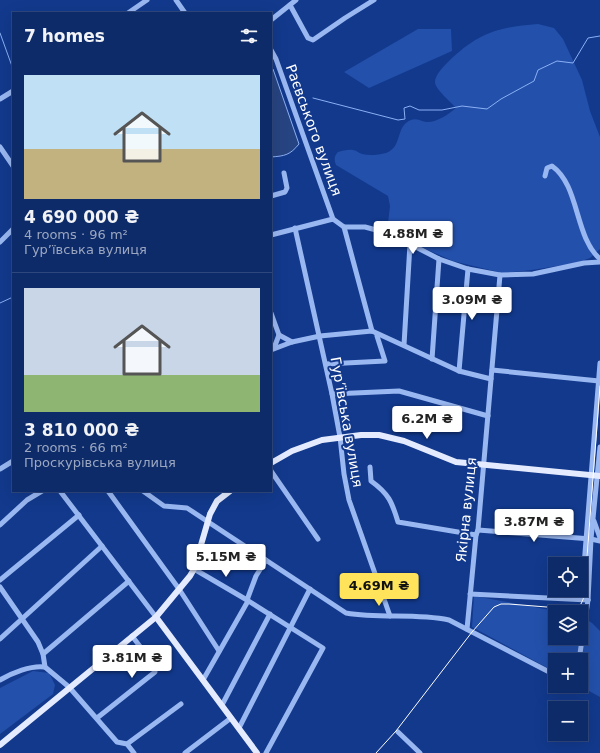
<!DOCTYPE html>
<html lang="en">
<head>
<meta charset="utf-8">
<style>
  :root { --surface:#0e2b69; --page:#1c3771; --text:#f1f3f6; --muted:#9ba7c0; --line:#2e477d; --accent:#ffe35a }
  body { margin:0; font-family:"DejaVu Sans",sans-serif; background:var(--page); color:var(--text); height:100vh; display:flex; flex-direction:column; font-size:15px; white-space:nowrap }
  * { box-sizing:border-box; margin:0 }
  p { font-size:13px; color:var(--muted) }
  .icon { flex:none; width:22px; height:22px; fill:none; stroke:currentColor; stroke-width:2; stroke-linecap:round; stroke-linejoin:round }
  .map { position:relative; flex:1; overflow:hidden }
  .details { position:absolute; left:12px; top:12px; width:260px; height:480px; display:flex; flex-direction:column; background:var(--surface); border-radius:0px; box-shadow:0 4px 16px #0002,0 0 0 1px var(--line) }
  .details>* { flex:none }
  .buttons { position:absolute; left:548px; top:557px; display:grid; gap:8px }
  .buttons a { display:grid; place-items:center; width:40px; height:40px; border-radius:0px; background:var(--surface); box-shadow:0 4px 16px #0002,0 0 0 1px var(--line); font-size:20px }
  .price { position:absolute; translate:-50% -34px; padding:0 9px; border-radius:4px; background:#fff; color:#222; font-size:13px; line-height:26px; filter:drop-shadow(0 1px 2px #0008) }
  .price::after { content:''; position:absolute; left:50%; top:24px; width:12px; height:9px; margin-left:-6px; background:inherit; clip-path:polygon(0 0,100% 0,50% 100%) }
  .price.on { background:var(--accent); color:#111 }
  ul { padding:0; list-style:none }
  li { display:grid; align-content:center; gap:8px; height:212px; padding:0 12px }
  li+li { border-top:1px solid var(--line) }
  li span { display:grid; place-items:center; height:124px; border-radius:0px; color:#555 }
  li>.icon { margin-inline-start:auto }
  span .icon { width:72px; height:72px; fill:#fffc; stroke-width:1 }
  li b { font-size:17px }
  h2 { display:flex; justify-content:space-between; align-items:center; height:48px; padding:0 12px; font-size:17px }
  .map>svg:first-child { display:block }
  .green { fill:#2350ab }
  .water { fill:#274482; stroke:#8bb0f5 }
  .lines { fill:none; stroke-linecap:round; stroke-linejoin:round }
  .stream { stroke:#8bb0f5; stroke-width:1 }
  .minor { stroke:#99b7f1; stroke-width:5 }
  .major { stroke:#e4ebff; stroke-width:6 }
  .tram { stroke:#fff; stroke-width:1 }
  .labels { text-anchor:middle; stroke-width:4; stroke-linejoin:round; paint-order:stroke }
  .street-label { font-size:14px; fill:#fff; stroke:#12398c }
</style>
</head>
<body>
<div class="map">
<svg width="600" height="753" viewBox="0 0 600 753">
  <rect width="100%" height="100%" fill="#12398c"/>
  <g class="green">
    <path d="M538 24 554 28 563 39 582 80 590 111 600 137V249L590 258 576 263 532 270 502 273 453 261 387 232 390 206 388 196 336 165C334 160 334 156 338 152 342 151 349 149 353 150 356 150 359 153 362 154 370 156 378 155 386 153 403 147 395 126 411 120 417 118 420 121 426 122 436 123 449 114 456 108 451 102 435 89 435 82 435 75 443 67 448 62 478 33 498 27 538 24Z"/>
    <path d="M418 29H451L452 51 369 88 344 72Z"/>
    <path d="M474 596 561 612H555V638H581V616L592 623 600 631V697L580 686 581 660H555V672L472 627Z"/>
    <path d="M33 671 49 673 55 685 53 694 0 734V688Z"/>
  </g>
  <path class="water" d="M271 68 273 69 299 144C290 155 285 156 271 157Z"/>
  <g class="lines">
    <g class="stream">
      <path d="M0 33 13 69"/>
      <path d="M313 98 398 120 405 119 404 108 410 106 419 110H442L462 106 487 109 501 99 534 81 538 70 557 61 573 63 588 38 600 36"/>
      <path d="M0 303 13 297"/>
    </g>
    <g class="minor">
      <path d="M176 0 185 13"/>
      <path d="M290 5 308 38 313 40 345 18 374 0"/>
      <path d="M128 13 147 0"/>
      <path d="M271 20 296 0"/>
      <path d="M271 50 276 59 333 219"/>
      <path d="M0 99 13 91"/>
      <path d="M0 147 13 166"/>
      <path d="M545 176 547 168 552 166C580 186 574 236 600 259"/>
      <path d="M271 196 285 192 287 188 284 173"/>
      <path d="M333 219 344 227H365L380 231 410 244 439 259 468 269 500 275 533 274 584 263 600 262"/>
      <path d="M344 227 372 331"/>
      <path d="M295 228 332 394 340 437 344 474 349 500 390 616"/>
      <path d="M271 235 333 219"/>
      <path d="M0 242 13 229"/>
      <path d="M271 313 279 335 292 342"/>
      <path d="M404 345 410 244"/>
      <path d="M274 348 279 335"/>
      <path d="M271 350 292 342 320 336 372 331 459 371 491 379"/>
      <path d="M432 359 439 259"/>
      <path d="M326 364 385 361 377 336V334"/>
      <path d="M492 370 599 381"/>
      <path d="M459 371 468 269"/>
      <path d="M332 394 399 391 488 416"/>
      <path d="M370 467 371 481C389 494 392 502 398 522L476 535"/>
      <path d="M0 469 13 461"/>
      <path d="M271 471 318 539"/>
      <path d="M60 491 156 617"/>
      <path d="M108 491 179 589 219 651"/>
      <path d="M143 491 164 506 187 508 346 613C380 619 415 613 449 620L555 675"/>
      <path d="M594 521 600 538"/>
      <path d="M0 525 27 500 42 491"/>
      <path d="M478 530 591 539 600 541"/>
      <path d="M194 569 247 600 323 648 266 753"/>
      <path d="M0 580 79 515"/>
      <path d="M0 587 38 642 43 654 45 667 69 687 117 742 127 744 134 753"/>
      <path d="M470 594 588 600"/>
      <path d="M247 600 256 576 266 560"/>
      <path d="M588 600 582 591 600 363"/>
      <path d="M467 629 476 535 478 530 500 275"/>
      <path d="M0 639 102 546"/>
      <path d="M43 654 129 581"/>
      <path d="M579 660 588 600 591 539 600 447"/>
      <path d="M0 680C12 673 31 665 45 667"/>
      <path d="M203 680 248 601"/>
      <path d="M222 705 270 614"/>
      <path d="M97 718 155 672V666L132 636"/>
      <path d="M239 728 310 589"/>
      <path d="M398 732 420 753"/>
      <path d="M127 744 181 704"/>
      <path d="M185 753 231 718"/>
    </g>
    <g class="major">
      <path d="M271 463 292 451 322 440 361 435H379L404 441 456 462 600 476"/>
      <path d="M156 617 257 753"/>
      <path d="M0 745 156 617 190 576 194 569 210 514 217 501 230 491"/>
    </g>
    <path class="tram" d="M376 753 396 731 472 632 494 607 501 604H509L572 609 581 604 584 597 600 386"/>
  </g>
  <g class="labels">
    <g class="street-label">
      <text transform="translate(314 130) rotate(70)" y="5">Раєвського вулиця</text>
      <text transform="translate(347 422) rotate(80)" y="5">Гур’ївська вулиця</text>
      <text transform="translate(466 510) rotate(-84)" y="5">Якірна вулиця</text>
    </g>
  </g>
</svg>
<div class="buttons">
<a><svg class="icon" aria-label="locate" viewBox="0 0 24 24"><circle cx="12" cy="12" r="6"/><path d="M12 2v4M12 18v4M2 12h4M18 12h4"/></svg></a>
<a><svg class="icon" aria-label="layers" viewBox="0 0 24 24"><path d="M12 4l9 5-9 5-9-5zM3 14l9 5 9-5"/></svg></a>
<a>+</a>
<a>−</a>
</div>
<b class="price" style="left:413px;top:255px">4.88M ₴</b>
<b class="price" style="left:472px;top:321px">3.09M ₴</b>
<b class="price" style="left:427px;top:440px">6.2M ₴</b>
<b class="price" style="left:534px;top:543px">3.87M ₴</b>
<b class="price" style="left:226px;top:578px">5.15M ₴</b>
<b class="price on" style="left:379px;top:607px">4.69M ₴</b>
<b class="price" style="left:132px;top:679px">3.81M ₴</b>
<section class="details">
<h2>7 homes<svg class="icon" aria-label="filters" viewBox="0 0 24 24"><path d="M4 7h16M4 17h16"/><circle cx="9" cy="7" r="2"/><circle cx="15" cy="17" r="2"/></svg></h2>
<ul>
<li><span style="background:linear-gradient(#bfe0f5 60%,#c2b280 0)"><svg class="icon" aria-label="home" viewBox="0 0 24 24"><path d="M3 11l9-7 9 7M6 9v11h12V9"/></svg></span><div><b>4 690 000 ₴</b><p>4 rooms · 96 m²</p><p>Гур’ївська вулиця</p></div></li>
<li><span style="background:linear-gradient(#c9d6e8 70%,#8fb573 0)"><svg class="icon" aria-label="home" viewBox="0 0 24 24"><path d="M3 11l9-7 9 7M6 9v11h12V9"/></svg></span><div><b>3 810 000 ₴</b><p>2 rooms · 66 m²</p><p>Проскурівська вулиця</p></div></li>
</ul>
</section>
</div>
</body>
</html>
